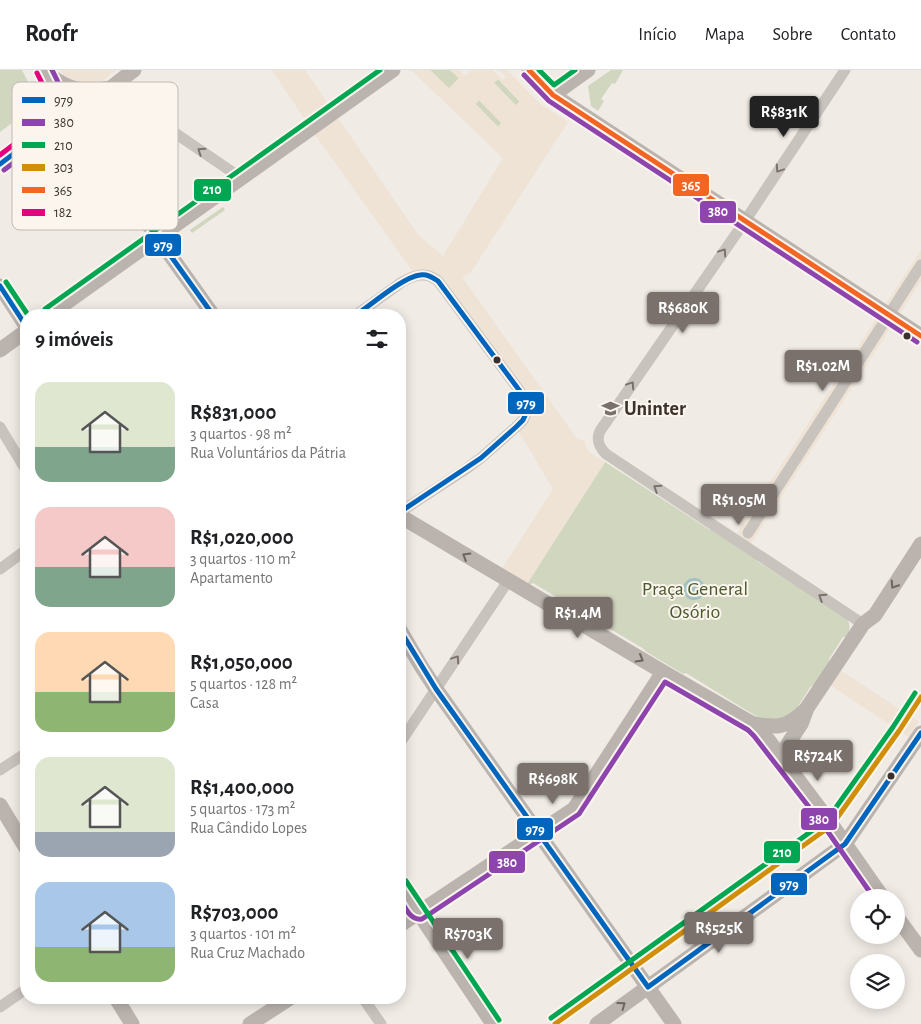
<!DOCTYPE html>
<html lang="pt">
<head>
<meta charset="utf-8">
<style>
  :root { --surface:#fff; --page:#f2f2f2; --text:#202124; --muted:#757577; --line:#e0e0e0; --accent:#7a716c }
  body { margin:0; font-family:"Alegreya Sans",sans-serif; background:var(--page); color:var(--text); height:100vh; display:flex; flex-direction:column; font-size:19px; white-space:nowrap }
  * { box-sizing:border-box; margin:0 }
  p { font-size:16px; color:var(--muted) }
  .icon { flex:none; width:28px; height:28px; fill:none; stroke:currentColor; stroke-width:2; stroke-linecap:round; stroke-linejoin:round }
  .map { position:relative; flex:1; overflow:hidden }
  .panel { position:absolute; left:20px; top:239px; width:386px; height:695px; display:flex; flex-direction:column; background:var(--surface); border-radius:20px; box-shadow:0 2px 12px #0003 }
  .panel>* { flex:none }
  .fabs { position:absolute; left:850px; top:819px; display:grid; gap:10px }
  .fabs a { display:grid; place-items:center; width:55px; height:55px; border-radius:50%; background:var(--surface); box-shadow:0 2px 12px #0003; font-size:25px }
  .price { position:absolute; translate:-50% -42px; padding:0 11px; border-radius:5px; background:var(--accent); color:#fff; font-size:16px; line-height:32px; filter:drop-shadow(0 1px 2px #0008) }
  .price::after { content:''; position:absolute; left:50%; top:30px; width:15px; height:11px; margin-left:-8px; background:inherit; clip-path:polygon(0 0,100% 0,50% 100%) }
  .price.active { background:#222; color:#fff }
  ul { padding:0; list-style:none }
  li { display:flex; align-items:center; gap:15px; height:125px; padding:0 15px }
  li span { display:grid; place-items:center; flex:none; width:140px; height:100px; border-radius:15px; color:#555 }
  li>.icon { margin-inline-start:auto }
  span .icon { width:60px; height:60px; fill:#fffc; stroke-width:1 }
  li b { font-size:21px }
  h2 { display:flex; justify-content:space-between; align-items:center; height:60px; padding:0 15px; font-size:21px }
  header { display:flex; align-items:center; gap:30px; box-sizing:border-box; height:70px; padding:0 25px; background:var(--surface); border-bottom:1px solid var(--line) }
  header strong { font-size:24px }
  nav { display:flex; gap:28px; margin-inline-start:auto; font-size:18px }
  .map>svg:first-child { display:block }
  .green { fill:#d1d6bf }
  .plaza { fill:#eee3d5; fill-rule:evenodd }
  .water { fill:#a1c2c1 }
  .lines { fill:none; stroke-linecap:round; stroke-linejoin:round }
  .street { stroke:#c9c3be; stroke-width:11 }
  .secondary { stroke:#bab3ae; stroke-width:15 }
  .bus-1-casing { stroke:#fbf5ee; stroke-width:9 }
  .bus-2-casing { stroke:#fbf5ee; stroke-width:9 }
  .bus-3-casing { stroke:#fbf5ee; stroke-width:9 }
  .bus-4-casing { stroke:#fbf5ee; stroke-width:9 }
  .bus-5-casing { stroke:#fbf5ee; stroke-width:9 }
  .bus-6-casing { stroke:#fbf5ee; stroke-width:9 }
  .bus-1 { stroke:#0065bd; stroke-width:5 }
  .bus-2 { stroke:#8e44ad; stroke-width:5 }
  .bus-3 { stroke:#00a651; stroke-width:5 }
  .bus-4 { stroke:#d18e09; stroke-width:5 }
  .bus-5 { stroke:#f26522; stroke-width:5 }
  .bus-6 { stroke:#e5007d; stroke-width:5 }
  .oneway { stroke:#7b726d }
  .oneway2 { stroke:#6e645f }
  .bus-dot { fill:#3b302b; stroke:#fbf5ee; stroke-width:2 }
  .labels { text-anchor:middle; stroke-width:4; stroke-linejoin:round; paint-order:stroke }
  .poi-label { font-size:20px; font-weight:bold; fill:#3b302b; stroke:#fbf5ee; text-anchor:start }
  .park-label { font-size:20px; fill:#4a5a2e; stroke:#fbf5ee }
  .key { fill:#fbf5ee; stroke:#c1bab4; stroke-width:1 }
  .key-label { font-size:14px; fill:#3b302b }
  .line-badge { stroke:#fbf5ee; stroke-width:2 }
  .badge-label { font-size:14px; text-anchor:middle; font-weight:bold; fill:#fff }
</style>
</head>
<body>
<header>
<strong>Roofr</strong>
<nav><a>Início</a><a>Mapa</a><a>Sobre</a><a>Contato</a></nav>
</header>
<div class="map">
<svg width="921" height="954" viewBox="0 0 921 954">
  <rect width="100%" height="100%" fill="#f0ebe5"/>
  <g class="green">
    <path d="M0 0H22L33 22 35 30 32 38 0 62Z"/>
    <path d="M430 0H450L459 8 449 19Z"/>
    <path d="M611 0H623L615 14 612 13 601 29 604 31 598 41 591 36 588 16Z"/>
    <path d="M498 9 520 32 516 36 494 13Z"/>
    <path d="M479 30 502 53 498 57 475 34Z"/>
    <path d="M223 137 225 140 192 163 190 160Z"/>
    <path d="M605 392 710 460 712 457 756 487 757 491 847 548C850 555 851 561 846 567H843L829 589V593L815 615 811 616 795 641 796 645 764 651 686 603 683 604 645 581 644 579 533 513 525 517Z"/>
  </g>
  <g class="plaza">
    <path d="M61 0H116L101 12 87 14 77 12 63 5Z"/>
    <path d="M272 0H305L419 166 443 186 503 88 411 0H430L449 18 459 8 450 0H459L465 6 472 0H493L503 10 506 7 499 0H507L539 33 568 52 471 202 462 207 577 369 581 370H584L585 374 589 382 605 392 525 517 500 502 553 419 516 357 527 341 438 211 416 206 311 59ZM498 9 520 31 516 35 494 13ZM479 30 501 53 498 57 476 34Z"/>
    <path d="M56 11 95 21 80 59 58 54Z"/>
    <path d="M921 180V211L750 475 735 466Z"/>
    <path d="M840 600 919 652 909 667 830 615Z"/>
  </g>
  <circle class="water" cx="694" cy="519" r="11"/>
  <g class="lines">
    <g class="street">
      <path d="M845 0 745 151 600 361C596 370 599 377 606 384L863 554"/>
      <path d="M109 18 241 108"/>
      <path d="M356 245 402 212C415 205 425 201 438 211L522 324 526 332 527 341 523 350 516 357 481 388 463 401 400 442"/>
      <path d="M0 357 26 400"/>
      <path d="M748 463 921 195"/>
      <path d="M0 499 26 480"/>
      <path d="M400 673 508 511"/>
      <path d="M0 700 26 683"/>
      <path d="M363 928 381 954"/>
      <path d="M0 937 26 919"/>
    </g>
    <g class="secondary">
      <path d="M529 0 553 25 921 266"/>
      <path d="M46 2C67 20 82 23 109 18"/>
      <path d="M553 25 588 0"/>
      <path d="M52 55 58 54 80 59 213 245"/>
      <path d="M80 59C91 32 111 17 134 0"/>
      <path d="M0 94 52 55 57 40V30L55 22 44 0"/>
      <path d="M0 216 26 256"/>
      <path d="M49 245 393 0"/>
      <path d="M0 280 26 261"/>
      <path d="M400 446 663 602 753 654 769 671 832 755 883 828"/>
      <path d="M400 560 421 596 436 619 674 954"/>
      <path d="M753 654C776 658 787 658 804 641"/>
      <path d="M780 686 801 654 807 638 863 554 875 545 921 474"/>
      <path d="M0 735 26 778"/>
      <path d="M400 815 493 954"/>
      <path d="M896 846 921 880"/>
      <path d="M400 855 574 739 663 602"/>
      <path d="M116 928 132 954"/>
      <path d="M250 954 290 928"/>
      <path d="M597 954 845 774 921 663"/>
    </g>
    <defs>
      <g id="bus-1">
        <path d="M0 94 52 55 58 54 80 59 213 245"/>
        <path d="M0 216 26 256"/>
        <path d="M356 245C371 235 403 207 420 205 427 204 432 207 438 211L522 324 526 332 527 341 523 350 516 357 481 388 400 442"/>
        <path d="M400 560 436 619 648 917 845 774 921 663"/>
      </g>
      <g id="bus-2">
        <path d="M524 5 549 31 917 272"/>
        <path d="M4 100 56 61C59 57 60 54 62 50 68 30 61 18 52 0"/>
        <path d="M400 829C405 837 410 851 422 849L579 744 665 612 748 660 754 666 826 759 874 828"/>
      </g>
      <g id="bus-3">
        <path d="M539 0 554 15 575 0"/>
        <path d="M6 212 28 245"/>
        <path d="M45 239 380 0"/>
        <path d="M406 811 499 950"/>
        <path d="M551 948 827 750 893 657 915 623"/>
      </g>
      <path id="bus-4" d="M555 954 832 755 899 661 921 627"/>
      <path id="bus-5" d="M529 0 553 25 921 266"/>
      <path id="bus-6" d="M0 85 46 50 50 39V31L48 25 37 3"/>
    </defs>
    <use href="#bus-1" class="bus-1-casing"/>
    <use href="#bus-2" class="bus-2-casing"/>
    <use href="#bus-3" class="bus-3-casing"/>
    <use href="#bus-4" class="bus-4-casing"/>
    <use href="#bus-5" class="bus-5-casing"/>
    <use href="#bus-6" class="bus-6-casing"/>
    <use href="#bus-1" class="bus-1"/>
    <use href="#bus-2" class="bus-2"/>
    <use href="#bus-3" class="bus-3"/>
    <use href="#bus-4" class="bus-4"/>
    <use href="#bus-5" class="bus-5"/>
    <use href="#bus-6" class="bus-6"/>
  </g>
  <defs><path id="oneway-chevron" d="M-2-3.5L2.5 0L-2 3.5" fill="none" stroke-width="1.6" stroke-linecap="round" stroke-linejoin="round" transform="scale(1.25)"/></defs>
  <g class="oneway">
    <use href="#oneway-chevron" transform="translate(201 81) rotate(-146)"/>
    <use href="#oneway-chevron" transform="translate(779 99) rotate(124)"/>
    <use href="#oneway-chevron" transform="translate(723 182) rotate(-56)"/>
    <use href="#oneway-chevron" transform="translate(631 315) rotate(-56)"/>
    <use href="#oneway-chevron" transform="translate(657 418) rotate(-147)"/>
    <use href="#oneway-chevron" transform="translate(822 527) rotate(-147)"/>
    <use href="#oneway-chevron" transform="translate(456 589) rotate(-56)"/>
  </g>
  <g class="oneway2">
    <use href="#oneway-chevron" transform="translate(466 486) rotate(-149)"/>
    <use href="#oneway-chevron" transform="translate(894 515) rotate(123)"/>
    <use href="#oneway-chevron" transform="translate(640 589) rotate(30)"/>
    <use href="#oneway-chevron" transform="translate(622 935) rotate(-36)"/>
  </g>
  <defs>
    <symbol id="university-bare" viewBox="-9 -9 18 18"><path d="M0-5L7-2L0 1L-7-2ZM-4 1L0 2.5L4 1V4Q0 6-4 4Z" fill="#7a716c" stroke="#fbf5ee" stroke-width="2.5" paint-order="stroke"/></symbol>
  </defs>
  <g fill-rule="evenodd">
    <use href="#university-bare" x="598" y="326" width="25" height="25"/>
  </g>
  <g class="bus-dot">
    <circle cx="907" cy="266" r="4.5"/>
    <circle cx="497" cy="290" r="4.5"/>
    <circle cx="891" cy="706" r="4.5"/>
  </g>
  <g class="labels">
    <g class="poi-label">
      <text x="624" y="345">Uninter</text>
    </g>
    <g class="park-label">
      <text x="695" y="525">Praça General<tspan x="695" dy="23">Osório</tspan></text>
    </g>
  </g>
  <rect x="12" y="12" width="166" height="148" rx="8" class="key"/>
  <rect x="22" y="27" width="23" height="6" fill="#0065bd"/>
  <rect x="22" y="49" width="23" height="7" fill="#8e44ad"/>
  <rect x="22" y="72" width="23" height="6" fill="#00a651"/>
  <rect x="22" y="94" width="23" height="7" fill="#d18e09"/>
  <rect x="22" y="117" width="23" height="6" fill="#f26522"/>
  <rect x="22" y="139" width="23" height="7" fill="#e5007d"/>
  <g class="key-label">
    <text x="54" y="35">979</text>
    <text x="54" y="57">380</text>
    <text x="54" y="80">210</text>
    <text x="54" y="102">303</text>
    <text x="54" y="125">365</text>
    <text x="54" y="147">182</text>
  </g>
  <g class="line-badge">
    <rect x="672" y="103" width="38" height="24" rx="5" fill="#f26522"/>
    <rect x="193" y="108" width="39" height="24" rx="5" fill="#00a651"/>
    <rect x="699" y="130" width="38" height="24" rx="5" fill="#8e44ad"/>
    <rect x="144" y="163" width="38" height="24" rx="5" fill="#0065bd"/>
    <rect x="507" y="321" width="38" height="24" rx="5" fill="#0065bd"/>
    <rect x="800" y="737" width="38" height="24" rx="5" fill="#8e44ad"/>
    <rect x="516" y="747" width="38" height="24" rx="5" fill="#0065bd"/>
    <rect x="763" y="770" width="38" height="24" rx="5" fill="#00a651"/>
    <rect x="488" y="780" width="38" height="24" rx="5" fill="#8e44ad"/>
    <rect x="770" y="802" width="38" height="24" rx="5" fill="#0065bd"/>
  </g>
  <g class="badge-label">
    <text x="691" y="120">365</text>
    <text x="212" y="124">210</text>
    <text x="718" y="146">380</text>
    <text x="163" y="180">979</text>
    <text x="526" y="338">979</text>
    <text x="819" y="754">380</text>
    <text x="535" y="764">979</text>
    <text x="782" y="787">210</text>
    <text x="507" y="797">380</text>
    <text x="789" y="819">979</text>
  </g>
</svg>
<div class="fabs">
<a><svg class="icon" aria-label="locate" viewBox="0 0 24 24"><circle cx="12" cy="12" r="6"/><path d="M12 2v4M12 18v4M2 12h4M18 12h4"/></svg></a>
<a><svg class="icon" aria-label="layers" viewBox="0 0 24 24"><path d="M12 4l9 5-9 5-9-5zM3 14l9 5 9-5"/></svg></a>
</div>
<b class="price active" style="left:784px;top:68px">R$831K</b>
<b class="price" style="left:683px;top:264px">R$680K</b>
<b class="price" style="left:823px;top:322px">R$1.02M</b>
<b class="price" style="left:739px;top:456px">R$1.05M</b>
<b class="price" style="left:578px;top:569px">R$1.4M</b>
<b class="price" style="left:818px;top:712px">R$724K</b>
<b class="price" style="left:553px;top:735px">R$698K</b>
<b class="price" style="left:719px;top:884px">R$525K</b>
<b class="price" style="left:468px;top:890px">R$703K</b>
<section class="panel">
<h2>9 imóveis<svg class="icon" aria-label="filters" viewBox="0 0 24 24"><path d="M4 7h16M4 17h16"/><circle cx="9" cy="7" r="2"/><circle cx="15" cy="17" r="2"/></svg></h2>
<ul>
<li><span style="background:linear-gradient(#dfe7d0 65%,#7fa58c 0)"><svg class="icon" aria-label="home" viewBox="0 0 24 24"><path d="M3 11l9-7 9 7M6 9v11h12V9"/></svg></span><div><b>R$831,000</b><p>3 quartos · 98 m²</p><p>Rua Voluntários da Pátria</p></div></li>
<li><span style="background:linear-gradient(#f6c9c9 60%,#7fa58c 0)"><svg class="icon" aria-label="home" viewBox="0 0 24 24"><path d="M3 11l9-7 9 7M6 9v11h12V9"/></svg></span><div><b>R$1,020,000</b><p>3 quartos · 110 m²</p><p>Apartamento</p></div></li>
<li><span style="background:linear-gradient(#ffd9b3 60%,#8fb573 0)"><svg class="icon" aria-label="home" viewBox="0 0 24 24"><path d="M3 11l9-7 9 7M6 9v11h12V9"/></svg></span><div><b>R$1,050,000</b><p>5 quartos · 128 m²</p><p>Casa</p></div></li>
<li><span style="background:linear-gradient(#dfe7d0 75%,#9aa5b1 0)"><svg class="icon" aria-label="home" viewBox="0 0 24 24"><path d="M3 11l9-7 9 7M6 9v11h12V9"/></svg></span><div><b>R$1,400,000</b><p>5 quartos · 173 m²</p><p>Rua Cândido Lopes</p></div></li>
<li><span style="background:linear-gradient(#a9c7e8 65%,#8fb573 0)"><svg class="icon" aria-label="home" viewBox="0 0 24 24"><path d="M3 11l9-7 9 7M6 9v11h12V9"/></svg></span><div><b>R$703,000</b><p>3 quartos · 101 m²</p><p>Rua Cruz Machado</p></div></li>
</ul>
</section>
</div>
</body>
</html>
